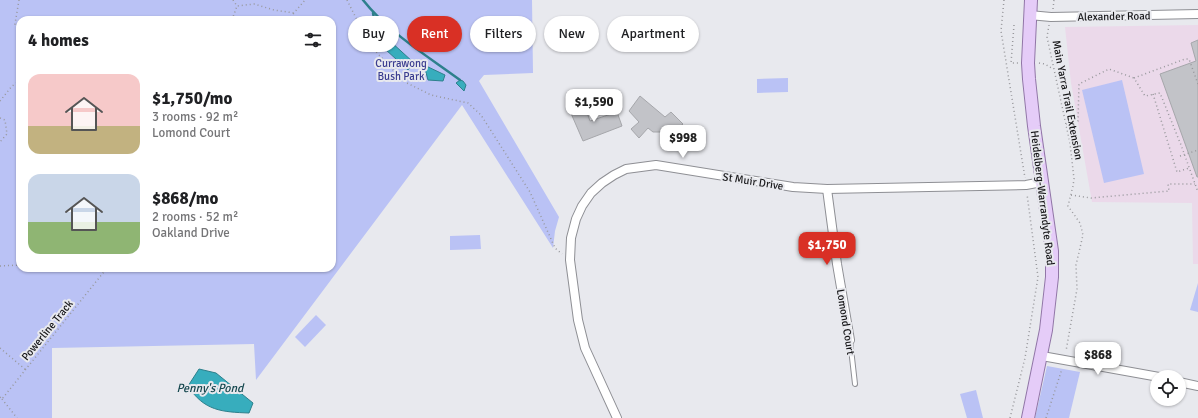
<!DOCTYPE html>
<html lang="en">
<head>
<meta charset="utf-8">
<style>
  :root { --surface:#fff; --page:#f6f6f6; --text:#202124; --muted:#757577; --accent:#d93025 }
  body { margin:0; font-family:Signika,sans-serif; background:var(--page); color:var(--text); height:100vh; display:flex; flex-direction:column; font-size:15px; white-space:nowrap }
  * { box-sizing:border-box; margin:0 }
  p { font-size:13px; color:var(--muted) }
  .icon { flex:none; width:22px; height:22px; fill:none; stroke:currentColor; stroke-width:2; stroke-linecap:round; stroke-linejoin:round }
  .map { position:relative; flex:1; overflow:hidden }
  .panel { position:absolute; left:16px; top:16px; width:320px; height:256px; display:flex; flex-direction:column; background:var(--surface); border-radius:12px; box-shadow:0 1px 3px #0004 }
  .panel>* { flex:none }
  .top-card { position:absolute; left:348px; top:16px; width:380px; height:36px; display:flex; gap:8px }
  .buttons { position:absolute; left:1150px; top:370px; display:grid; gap:8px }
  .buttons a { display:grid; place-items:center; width:36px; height:36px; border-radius:50%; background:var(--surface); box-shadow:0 1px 3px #0004; font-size:20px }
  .price { position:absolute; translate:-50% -34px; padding:0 9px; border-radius:8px; background:#fff; color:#222; font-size:13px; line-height:26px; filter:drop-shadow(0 1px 2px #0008) }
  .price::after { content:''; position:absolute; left:50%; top:24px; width:12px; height:9px; margin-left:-6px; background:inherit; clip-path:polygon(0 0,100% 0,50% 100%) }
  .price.current { background:var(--accent); color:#fff }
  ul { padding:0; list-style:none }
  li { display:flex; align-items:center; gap:12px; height:100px; padding:0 12px }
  li span { display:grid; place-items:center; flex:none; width:112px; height:80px; border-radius:12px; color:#555 }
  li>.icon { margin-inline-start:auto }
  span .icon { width:48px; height:48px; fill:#fffc; stroke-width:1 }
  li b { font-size:17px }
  h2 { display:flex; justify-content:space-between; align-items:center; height:48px; padding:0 12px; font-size:17px }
  .chip { padding:0 14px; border-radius:18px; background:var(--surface); box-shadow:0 1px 3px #0004; font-size:14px; line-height:36px }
  .chip.current { background:var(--accent); color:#fff }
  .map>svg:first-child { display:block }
  .education { fill:#ebd9ea }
  .green { fill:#bac2f5; fill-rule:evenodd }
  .water { fill:#37adbd; stroke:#2d808c }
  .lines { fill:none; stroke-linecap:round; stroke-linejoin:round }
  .stream { stroke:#2d808c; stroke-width:2.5 }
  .building { fill:#c2c3c8; stroke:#a6a7ab }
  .lane-casing { stroke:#8e8f94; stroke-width:6 }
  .street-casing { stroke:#8e8f94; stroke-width:10 }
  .primary-casing { stroke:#9176a7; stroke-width:14 }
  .path { stroke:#98989c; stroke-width:1.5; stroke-dasharray:1 3; stroke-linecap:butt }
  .lane { stroke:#fff; stroke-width:4 }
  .street { stroke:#fff; stroke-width:8 }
  .primary { stroke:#e5ccf8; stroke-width:12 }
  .labels { text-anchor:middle; stroke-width:4; stroke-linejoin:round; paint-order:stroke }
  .street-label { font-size:11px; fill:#161618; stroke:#e8e9ee }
  .park-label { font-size:11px; fill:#3b3d90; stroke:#e8e9ee }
  .water-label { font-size:12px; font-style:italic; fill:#16484f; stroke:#e8e9ee }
</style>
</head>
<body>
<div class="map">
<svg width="1198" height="418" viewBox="0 0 1198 418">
  <rect width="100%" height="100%" fill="#e8e9ee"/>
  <path class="education" d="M1198 25V264H1193L1192 203 1092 202 1071 83 1065 27Z"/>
  <g class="green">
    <path d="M0 0H532L533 73 484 75 479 81 559 217 555 231 553 248 462 105 256 380 254 344 52 348V418H0ZM20 20H332V268H20Z"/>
    <path d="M788 78V92L757 93V79Z"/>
    <path d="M1122 80 1144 174 1104 183 1082 90Z"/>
    <path d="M480 235 481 249 450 250V236Z"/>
    <path d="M1198 283V312L1190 310Z"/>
    <path d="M316 315 326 325 305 347 295 337Z"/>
    <path d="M1047 366 1080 372 1069 418H1035Z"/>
    <path d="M976 390 983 418H967L960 394Z"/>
  </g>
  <g class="water">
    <path d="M379 31 413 62 408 70 374 39Z"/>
    <path d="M424 65 445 75 443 81 428 80Z"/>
    <path d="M460 80 463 81 466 85 464 91 456 83Z"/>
    <path d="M199 369 216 373 253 403 249 413C222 412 204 411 188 386Z"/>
  </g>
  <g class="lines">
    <g class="stream">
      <path d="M363 0C389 33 426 55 460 80"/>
      <path d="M373 13 377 34"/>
    </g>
  </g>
  <g class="building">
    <path d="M1198 40V177H1197L1160 74 1196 61 1191 43Z"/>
    <path d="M640 96 665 117 671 112 683 124 668 137 662 132H653L648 128 639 138 631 129 639 122 629 111Z"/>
    <path d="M584 104 590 121 617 112 622 126 583 141 570 111Z"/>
  </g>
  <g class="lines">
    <defs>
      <path id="lane" d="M850 340 855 384"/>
      <g id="street">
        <path d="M1029 15 1051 17 1198 14"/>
        <path d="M827 189 837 264 850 340"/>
        <path d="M1042 356 1159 377"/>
        <path d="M1179 382 1198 386"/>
        <path d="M617 418 585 348 578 320 570 260 571 238 576 219 582 206 591 193 602 183 614 175 626 169 656 165 793 187 827 189 1026 185 1042 182"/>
      </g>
      <path id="primary" d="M1028 418 1046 330 1052 277V251L1034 126 1029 79 1028 63 1031 0"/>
    </defs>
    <use href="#lane" class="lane-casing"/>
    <use href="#street" class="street-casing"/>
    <use href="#primary" class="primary-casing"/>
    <g class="path">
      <path d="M19 0 15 24 20 33"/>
      <path d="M233 0 237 6 254 4 274 10 294 13"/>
      <path d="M347 0 369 44 403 81 431 95 468 103 481 115 530 192 555 248 562 254"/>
      <path d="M1004 0 1001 31 1025 178"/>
      <path d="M1053 9 1054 0"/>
      <path d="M232 20 237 6"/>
      <path d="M288 20 305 0"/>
      <path d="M1014 25 1011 63H1019"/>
      <path d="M1049 25 1047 37 1070 143 1074 179 1073 186 1068 206 1080 223 1083 235 1076 265 1077 289 1066 351"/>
      <path d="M1039 63 1045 64 1053 69"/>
      <path d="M1198 84 1189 59H1185L1134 78 1145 96 1160 93 1181 145 1198 192"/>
      <path d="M1153 94 1177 172 1189 168"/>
      <path d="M0 101 12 86 20 81"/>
      <path d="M0 118 5 120 7 134 0 142"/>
      <path d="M1066 124 1078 121 1079 84 1109 69 1134 78"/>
      <path d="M1180 156 1198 150"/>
      <path d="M1071 195 1091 198 1169 191 1168 184H1195"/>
      <path d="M0 266 20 265"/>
      <path d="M0 348 26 370"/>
      <path d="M0 397 2 399 107 268"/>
      <path d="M2 399 17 418"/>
      <path d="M1010 418 1025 358 1038 277 1027 194"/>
      <path d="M1046 418 1062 369"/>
    </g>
    <use href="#lane" class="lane"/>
    <use href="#street" class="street"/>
    <use href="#primary" class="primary"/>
  </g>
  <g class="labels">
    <g class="street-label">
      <text transform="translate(1114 16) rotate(-1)" y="4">Alexander Road</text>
      <text transform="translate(1068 100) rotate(79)" y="4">Main Yarra Trail Extension</text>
      <text transform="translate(753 181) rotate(9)" y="4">St Muir Drive</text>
      <text transform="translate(1043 198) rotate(83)" y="4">Heidelberg-Warrandyte Road</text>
      <text transform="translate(846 322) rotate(81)" y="4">Lomond Court</text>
      <text transform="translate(47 330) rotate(-51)" y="4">Powerline Track</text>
    </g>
    <g class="park-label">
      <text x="401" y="67">Currawong<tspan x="401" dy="13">Bush Park</tspan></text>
    </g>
    <g class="water-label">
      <text x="210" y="392">Penny's Pond</text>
    </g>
  </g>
</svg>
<div class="buttons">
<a><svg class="icon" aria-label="locate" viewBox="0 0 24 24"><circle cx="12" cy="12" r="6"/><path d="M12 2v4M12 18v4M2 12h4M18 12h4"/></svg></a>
</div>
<b class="price" style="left:594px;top:123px">$1,590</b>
<b class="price" style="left:683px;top:159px">$998</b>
<b class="price current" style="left:827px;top:266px">$1,750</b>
<b class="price" style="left:1098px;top:376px">$868</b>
<div class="top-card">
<a class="chip">Buy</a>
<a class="chip current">Rent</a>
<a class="chip">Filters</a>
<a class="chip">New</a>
<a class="chip">Apartment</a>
</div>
<section class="panel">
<h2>4 homes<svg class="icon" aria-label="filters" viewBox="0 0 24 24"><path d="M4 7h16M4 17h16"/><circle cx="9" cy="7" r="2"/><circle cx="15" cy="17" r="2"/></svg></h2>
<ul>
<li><span style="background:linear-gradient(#f6c9c9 65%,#c2b280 0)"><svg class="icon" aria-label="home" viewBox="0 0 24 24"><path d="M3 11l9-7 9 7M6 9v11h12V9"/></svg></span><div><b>$1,750/mo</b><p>3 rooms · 92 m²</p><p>Lomond Court</p></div></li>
<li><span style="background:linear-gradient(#c9d6e8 60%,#8fb573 0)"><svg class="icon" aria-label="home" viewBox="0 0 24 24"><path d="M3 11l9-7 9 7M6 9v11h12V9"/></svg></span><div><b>$868/mo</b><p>2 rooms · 52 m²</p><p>Oakland Drive</p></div></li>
</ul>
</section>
</div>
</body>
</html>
